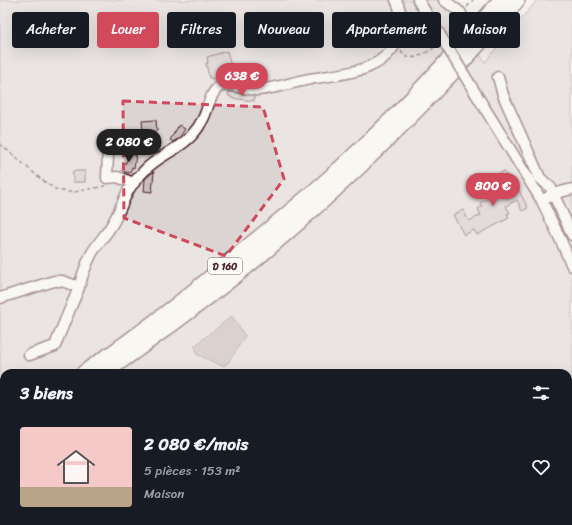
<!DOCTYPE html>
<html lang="fr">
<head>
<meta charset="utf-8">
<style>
  :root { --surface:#171b24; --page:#242831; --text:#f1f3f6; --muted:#9ea1a6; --line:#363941; --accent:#d1495b }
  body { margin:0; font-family:Sriracha,sans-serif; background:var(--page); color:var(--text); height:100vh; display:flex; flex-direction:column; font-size:15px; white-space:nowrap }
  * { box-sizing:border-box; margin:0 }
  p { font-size:13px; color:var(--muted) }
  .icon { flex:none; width:22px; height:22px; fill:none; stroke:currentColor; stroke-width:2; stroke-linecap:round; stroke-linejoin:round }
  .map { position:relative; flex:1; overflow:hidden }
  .drawer { position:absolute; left:0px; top:369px; width:572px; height:156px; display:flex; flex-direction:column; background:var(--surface); border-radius:12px 12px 0 0; box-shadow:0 4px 16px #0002 }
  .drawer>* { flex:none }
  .hud { position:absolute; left:12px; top:12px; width:548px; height:36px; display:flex; gap:8px }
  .price { position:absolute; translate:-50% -34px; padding:0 9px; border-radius:14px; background:var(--accent); color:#fff; font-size:13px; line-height:26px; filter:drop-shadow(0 1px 2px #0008) }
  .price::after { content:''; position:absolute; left:50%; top:24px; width:12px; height:9px; margin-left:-6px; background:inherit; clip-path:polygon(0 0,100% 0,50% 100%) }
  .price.selected { background:#222; color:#fff }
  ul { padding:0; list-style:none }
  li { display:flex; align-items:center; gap:12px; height:100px; padding:0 20px }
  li+li { border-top:1px solid var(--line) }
  li span { display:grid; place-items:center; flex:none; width:112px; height:80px; border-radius:4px; color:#555 }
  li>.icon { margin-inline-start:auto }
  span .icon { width:48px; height:48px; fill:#fffc; stroke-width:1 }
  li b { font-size:17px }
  h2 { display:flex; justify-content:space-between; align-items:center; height:48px; padding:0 20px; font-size:17px }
  .tag { padding:0 14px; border-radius:4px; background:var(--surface); box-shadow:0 4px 16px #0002; font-size:14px; line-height:36px }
  .tag.selected { background:var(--accent); color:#fff }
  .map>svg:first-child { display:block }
  .green { fill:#dcd4d2; stroke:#937a7e }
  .water { fill:#bbabac; stroke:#8e7378 }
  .building { fill:#cbbfbe; stroke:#4a1f2b }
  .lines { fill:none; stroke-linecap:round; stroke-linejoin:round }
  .minor-casing { stroke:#4a1f2b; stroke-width:13 }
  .highway-casing { stroke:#4a1f2b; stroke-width:18 }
  .path { stroke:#4a1f2b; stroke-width:1.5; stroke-dasharray:4 3; stroke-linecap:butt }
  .minor { stroke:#fdfcf7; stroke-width:10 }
  .highway { stroke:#fdfcf7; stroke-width:15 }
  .minor-bridge-casing { stroke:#4a1f2b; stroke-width:13; stroke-linecap:butt }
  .minor-bridge { stroke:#fdfcf7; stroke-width:10 }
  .marked { fill:none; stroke:#d1495b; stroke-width:3; stroke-dasharray:8 5; stroke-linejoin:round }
  .labels { text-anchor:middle; stroke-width:3; stroke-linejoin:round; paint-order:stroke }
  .shield { fill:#fdfcf7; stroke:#806168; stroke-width:1 }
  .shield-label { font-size:10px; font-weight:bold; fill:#4a1f2b }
</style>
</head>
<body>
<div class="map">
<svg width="572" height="525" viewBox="0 0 572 525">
  <rect width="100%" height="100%" fill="#f6f3ef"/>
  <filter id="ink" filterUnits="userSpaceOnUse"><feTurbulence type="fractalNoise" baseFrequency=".025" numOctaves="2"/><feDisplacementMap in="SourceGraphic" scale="8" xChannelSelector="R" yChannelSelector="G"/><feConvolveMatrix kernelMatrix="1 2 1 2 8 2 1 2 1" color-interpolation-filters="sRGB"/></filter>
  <g filter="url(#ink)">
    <g class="green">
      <path d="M0 0H442L485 62 537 0H572V525H241L230 521H568V373H4V419L0 422Z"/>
      <path d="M1 495 4 497V521H63L73 525H0V496Z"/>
    </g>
    <path class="water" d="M232 316 245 336 228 363 224 366 220 365 196 354V348L194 346Z"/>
    <g class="building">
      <path d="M227 51 233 74 212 79 211 78H209L206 63H208L207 57Z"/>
      <path d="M229 92 255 96 254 101 231 98V96H228Z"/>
      <path d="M156 120 157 131 143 132 142 121Z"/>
      <path d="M179 125 185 129 179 138 173 142 170 140Z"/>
      <path d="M103 138 130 144 132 146 131 151 111 147 104 148 105 146 102 145Z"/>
      <path d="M128 153 136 155 134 168 132 167 130 173 122 171 124 163H126Z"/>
      <rect x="73" y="171" width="12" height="11"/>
      <path d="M504 171 512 187 516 185 528 208 522 211 517 200 506 206 510 213 507 214 509 218 477 235 474 230 464 235 453 215 463 210 469 221 481 215 478 209 482 206 480 203 498 193 490 178Z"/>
      <path d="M153 172H154L152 192 144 191 145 179Z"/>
    </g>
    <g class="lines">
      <defs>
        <g id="minor">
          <path d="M418 0 440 35"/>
          <path d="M444 0 461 13"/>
          <path d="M498 77 503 95 540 178 551 188 553 194 559 206 572 235"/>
          <path d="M468 81 542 201 562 243 572 266"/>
          <path d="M108 153 107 178 117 177 134 183"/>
          <path d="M547 198 553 194 572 189"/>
          <path d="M0 298 54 281H62L79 287"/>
          <path d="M29 355 55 346C62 327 70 309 78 290 82 278 85 265 92 253 98 242 108 233 114 221 119 212 123 201 128 191 132 184 139 176 145 170 158 156 178 150 191 136 196 131 200 125 203 119 208 110 210 92 219 87 227 81 247 90 257 90 275 89 293 82 310 79 343 73 383 74 398 38 403 26 402 12 396 0"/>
        </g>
        <g id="highway">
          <path d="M84 373C101 361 119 349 136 336 175 308 212 277 249 246 286 216 324 185 359 151 409 104 456 53 501 0"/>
          <path d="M104 373C159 334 213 295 264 252 355 175 439 91 517 0"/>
          <path d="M0 432 4 430"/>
          <path d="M0 450C4 458 3 467 0 476"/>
          <path d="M0 487H4"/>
          <path d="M96 521 105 525"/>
          <path d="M126 521 136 525"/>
        </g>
      </defs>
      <use href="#minor" class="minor-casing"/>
      <use href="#highway" class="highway-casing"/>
      <g class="path">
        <path d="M467 7 473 0"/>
        <path d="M449 34 456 19"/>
        <path d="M401 51 404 56C416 61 427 52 437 46"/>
        <path d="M0 144 41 179 55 189 67 192H74L105 186"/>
      </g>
      <use href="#minor" class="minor"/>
      <use href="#highway" class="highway"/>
      <defs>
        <path id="minor-bridge" d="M440 35 468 81"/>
      </defs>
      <use href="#minor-bridge" class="minor-bridge-casing"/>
      <use href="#minor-bridge" class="minor-bridge"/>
    </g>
  </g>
  <path d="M0 0H572V525H0ZM123 101 263 107 284 179 226 256 124 218Z" fill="#f6f3ef" fill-opacity=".55" fill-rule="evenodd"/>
  <path class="marked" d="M123 101 263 107 284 179 226 256 124 218Z"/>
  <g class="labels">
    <rect class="shield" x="208" y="258" width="34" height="16" rx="3"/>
    <g class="shield-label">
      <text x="225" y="270">D 160</text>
    </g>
  </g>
</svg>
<b class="price" style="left:242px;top:97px">638 €</b>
<b class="price selected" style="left:129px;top:163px">2 080 €</b>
<b class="price" style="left:493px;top:207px">800 €</b>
<div class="hud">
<a class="tag">Acheter</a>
<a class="tag selected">Louer</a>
<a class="tag">Filtres</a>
<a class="tag">Nouveau</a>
<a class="tag">Appartement</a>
<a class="tag">Maison</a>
</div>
<section class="drawer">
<h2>3 biens<svg class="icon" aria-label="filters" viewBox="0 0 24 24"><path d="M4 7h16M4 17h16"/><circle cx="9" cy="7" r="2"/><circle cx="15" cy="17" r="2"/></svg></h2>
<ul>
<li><span style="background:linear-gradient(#f6c9c9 75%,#b9a48a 0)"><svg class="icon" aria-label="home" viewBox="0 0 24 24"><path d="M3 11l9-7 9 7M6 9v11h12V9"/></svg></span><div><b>2 080 €/mois</b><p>5 pièces · 153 m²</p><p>Maison</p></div><svg class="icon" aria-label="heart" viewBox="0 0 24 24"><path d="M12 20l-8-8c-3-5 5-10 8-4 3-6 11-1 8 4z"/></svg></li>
</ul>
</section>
</div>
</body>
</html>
